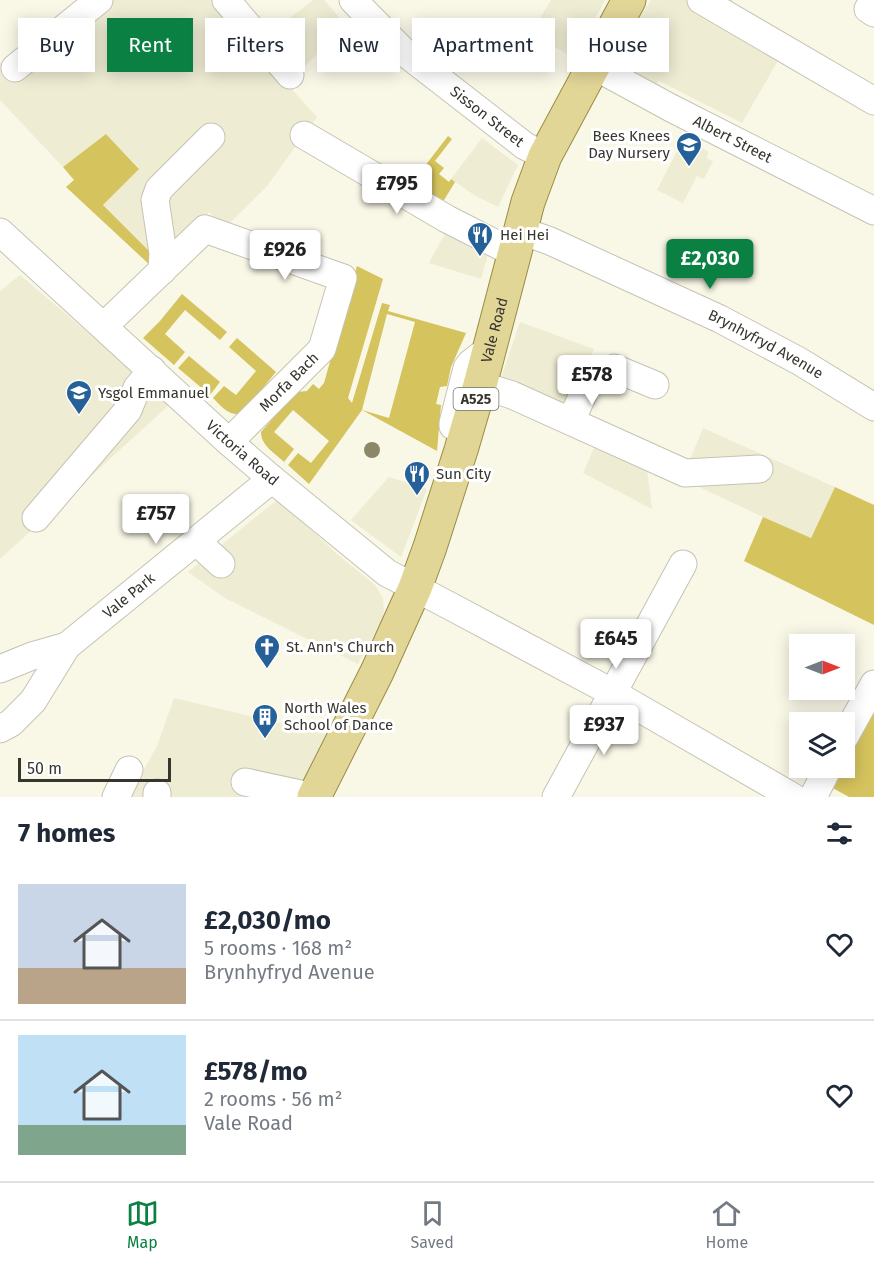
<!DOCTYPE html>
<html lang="en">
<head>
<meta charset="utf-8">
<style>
  :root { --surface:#fff; --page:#f6f6f7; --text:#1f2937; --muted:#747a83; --line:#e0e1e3; --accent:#0b8043 }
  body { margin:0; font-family:"Fira Sans",sans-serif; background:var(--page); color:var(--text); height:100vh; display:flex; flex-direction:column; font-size:22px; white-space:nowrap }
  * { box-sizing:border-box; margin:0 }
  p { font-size:20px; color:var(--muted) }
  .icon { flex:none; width:33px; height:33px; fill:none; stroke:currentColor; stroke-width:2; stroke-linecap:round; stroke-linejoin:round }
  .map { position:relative; height:797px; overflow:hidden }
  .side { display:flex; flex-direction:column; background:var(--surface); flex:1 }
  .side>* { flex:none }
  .top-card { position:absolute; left:18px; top:18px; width:838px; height:54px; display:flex; gap:12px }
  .needle { width:39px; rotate:90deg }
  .fabs { position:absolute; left:789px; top:634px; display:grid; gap:12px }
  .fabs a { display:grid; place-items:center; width:66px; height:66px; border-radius:0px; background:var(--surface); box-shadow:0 3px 15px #0003; font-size:30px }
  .scale { position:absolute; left:18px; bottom:15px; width:153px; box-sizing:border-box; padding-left:6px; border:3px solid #36352e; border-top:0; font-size:16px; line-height:21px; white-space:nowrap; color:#36352e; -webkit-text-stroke:4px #fff; paint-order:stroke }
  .price { position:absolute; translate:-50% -51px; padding:0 14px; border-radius:6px; background:#fff; color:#222; font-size:20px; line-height:39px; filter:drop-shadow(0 2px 3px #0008) }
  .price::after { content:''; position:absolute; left:50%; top:36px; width:18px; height:14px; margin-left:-9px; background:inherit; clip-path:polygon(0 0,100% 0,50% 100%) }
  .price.current { background:var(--accent); color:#fff }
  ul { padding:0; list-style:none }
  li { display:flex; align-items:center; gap:18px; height:150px; padding:0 18px }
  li+li { border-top:2px solid var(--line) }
  li span { display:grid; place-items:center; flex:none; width:168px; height:120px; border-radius:0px; color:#555 }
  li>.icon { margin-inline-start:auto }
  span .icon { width:72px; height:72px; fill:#fffc; stroke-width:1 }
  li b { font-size:26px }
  h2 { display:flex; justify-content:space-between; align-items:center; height:72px; padding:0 18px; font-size:26px }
  .pill { padding:0 21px; border-radius:0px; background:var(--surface); box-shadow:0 3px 15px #0003; font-size:21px; line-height:54px }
  .pill.current { background:var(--accent); color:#fff }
  .tab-bar { display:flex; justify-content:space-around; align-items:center; height:84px; border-top:2px solid var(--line); background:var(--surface); font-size:16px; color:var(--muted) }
  .tab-bar a { display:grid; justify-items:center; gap:3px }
  .tab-bar .current { color:var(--accent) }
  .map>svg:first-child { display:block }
  .built { fill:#efecd4 }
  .green { fill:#d5c35d; fill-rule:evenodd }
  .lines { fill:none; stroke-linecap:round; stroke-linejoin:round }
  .minor-casing { stroke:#c6c3b4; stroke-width:29 }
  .major-casing { stroke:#998c45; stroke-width:35 }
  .minor { stroke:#fff; stroke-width:27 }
  .major { stroke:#e2d697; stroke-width:33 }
  .tree { fill:#8c8768 }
  .labels { text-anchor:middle; stroke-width:6; stroke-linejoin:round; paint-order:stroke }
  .shield { fill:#fff; stroke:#72726d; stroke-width:1.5 }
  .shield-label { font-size:14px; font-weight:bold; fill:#36352e }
  .street-label { font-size:15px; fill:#36352e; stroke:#fff }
  .poi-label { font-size:15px; fill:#36352e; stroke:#fff; text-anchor:start }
</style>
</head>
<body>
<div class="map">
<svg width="874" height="797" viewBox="0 0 874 797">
  <rect width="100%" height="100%" fill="#f9f7e6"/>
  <g class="built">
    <path d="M80 0H216L253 47 313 0H324L346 25 287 84 317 117 267 186 225 228 209 212 196 228 159 261 103 205 139 168 106 134 63 167 0 100V63Z"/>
    <path d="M551 0H605L574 58 531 34Z"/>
    <path d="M651 0H733L729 8 787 45 742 123 659 81 657 84 618 62 641 16Z"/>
    <path d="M482 138 518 165 498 207 474 195 451 179Z"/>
    <path d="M684 138 709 152 706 158 713 161 704 179 697 176 683 203 657 190Z"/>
    <path d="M447 230 489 251 481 279 429 263Z"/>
    <path d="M20 275 133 371 132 384 142 393 154 391 169 405 0 559V291Z"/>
    <path d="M520 322 594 349 587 368 565 414 498 387Z"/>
    <path d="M703 428 835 487 810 539 682 479Z"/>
    <path d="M598 439 646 462 652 509 583 473Z"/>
    <path d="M389 477 427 489 401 557 351 520Z"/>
    <path d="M276 502 282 503 290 510 337 554 375 585 383 598 384 610 382 620 358 664 225 598 188 572 272 504Z"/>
    <path d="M174 698 326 734 305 778 294 797H129L157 746Z"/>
  </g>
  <g class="green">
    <path d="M106 134 139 169 103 205 159 261 152 267 66 187 74 180 63 167Z"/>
    <path d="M448 136 452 139 435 161 444 168 439 174 449 182 451 179 455 182 441 205 411 184Z"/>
    <path d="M357 266 383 279 348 398 352 403 382 303 390 305 388 311 466 333 451 367 447 386 440 387 436 404 441 405 437 451 362 410 309 484 288 465 298 453 311 463 329 441 293 410 274 432 294 449 284 462C275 453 261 446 261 432L296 392 307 391 313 384 319 389 324 383ZM387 314 415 322 389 418 362 410Z"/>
    <path d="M182 294 227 332 220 340 185 310 165 334 185 352 174 365 143 338 160 321Z"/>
    <path d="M237 338 276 372C269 380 245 413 237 414 228 415 219 404 213 398L224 386 236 395 256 371 229 347Z"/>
    <path d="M189 356 220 382 210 395 178 368Z"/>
    <path d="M835 487 874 505V625L744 561 763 517 811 538Z"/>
    <path d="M874 708V797H849L831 787 841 768H844L845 762Z"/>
  </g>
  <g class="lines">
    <defs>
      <g id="minor">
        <path d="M226 0 290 75"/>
        <path id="s1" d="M353 0 404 52 525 146 545 156"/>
        <path d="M701 0 874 101"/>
        <path d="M868 9 874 13"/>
        <path id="s2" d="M592 65 671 108 874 211"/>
        <path d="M15 68 99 0"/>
        <path d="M304 135 447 219 514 253"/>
        <path id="s3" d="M519 230 550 241 720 319 799 361 874 407"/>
        <path id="s4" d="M0 232 229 442 272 479 387 573 450 606 613 693 793 797"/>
        <path d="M162 271 163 253 155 200 159 189 211 137"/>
        <path d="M104 326 205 229 343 278 322 349 229 442"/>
        <path d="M480 385 512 395 685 473 759 469"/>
        <path d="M571 421 589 381 614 368 655 385"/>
        <path d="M453 426V423L467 368 471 363 489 349"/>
        <path d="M36 518 128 410 137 388 152 370"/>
        <path d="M196 541 221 564"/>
        <path d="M0 669 32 656 67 646"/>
        <path id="s5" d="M0 729 11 723 33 701 67 646 272 479"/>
        <path d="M844 738 874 684"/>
        <path d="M245 782 314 797"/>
        <path d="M116 797 129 770"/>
        <path d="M157 797V793"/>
        <path d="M556 797 683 564"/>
        <path d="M813 797 828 768"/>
      </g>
      <g id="major">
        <path id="s6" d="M314 797 377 672 415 588 430 547 461 450 480 385 528 202 545 156 629 0"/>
      </g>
    </defs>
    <use href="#minor" class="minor-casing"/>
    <use href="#major" class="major-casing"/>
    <use href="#minor" class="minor"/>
    <use href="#major" class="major"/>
  </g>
  <circle class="tree" cx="372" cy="450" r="8"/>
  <defs>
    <symbol id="school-pin" viewBox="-11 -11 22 30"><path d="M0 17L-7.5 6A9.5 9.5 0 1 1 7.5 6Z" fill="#256198" stroke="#fff"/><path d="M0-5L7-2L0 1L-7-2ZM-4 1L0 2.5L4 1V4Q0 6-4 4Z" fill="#fff"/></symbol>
    <symbol id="restaurant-pin" viewBox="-11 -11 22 30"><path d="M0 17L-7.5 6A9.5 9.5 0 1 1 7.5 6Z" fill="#256198" stroke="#fff"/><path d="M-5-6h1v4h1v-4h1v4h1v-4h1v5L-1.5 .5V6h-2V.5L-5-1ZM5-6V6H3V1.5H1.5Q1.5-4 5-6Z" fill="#fff"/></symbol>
    <symbol id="church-pin" viewBox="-11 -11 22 30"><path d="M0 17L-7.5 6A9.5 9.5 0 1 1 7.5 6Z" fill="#256198" stroke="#fff"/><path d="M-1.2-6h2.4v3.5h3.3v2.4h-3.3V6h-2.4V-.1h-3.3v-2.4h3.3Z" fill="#fff"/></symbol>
    <symbol id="building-pin" viewBox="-11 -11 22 30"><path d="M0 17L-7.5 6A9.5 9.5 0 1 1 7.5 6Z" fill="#256198" stroke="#fff"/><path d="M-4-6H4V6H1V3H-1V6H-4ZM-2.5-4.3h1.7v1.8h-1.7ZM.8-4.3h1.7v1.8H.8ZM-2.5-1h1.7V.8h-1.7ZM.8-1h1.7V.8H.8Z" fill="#fff"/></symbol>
  </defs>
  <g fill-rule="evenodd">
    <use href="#school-pin" x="674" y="130" width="30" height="40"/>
    <use href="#restaurant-pin" x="465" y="220" width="30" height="40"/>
    <use href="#school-pin" x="64" y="378" width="30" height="40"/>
    <use href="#restaurant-pin" x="402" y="459" width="30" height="40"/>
    <use href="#church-pin" x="252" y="632" width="30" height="40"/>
    <use href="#building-pin" x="250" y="702" width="30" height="40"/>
  </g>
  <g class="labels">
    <rect class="shield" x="453.5" y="388" width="45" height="22" rx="4.5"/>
    <g class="shield-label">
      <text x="476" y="404">A525</text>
    </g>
    <g class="street-label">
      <text dy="5" stroke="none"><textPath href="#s1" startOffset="178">Sisson Street</textPath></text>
      <text dy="5" stroke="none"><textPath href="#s2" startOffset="159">Albert Street</textPath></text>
      <text dy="5" stroke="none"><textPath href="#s6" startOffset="502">Vale Road</textPath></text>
      <text dy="5" stroke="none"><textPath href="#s3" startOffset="272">Brynhyfryd Avenue</textPath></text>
      <text transform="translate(289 382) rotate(-45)" y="5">Morfa Bach</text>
      <text dy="5" stroke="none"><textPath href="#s4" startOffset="328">Victoria Road</textPath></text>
      <text dy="5" stroke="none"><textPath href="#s5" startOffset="188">Vale Park</textPath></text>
    </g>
    <g class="poi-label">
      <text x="670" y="141" text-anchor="end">Bees Knees<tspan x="670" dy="17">Day Nursery</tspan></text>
      <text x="500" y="240">Hei Hei</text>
      <text x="98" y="398">Ysgol Emmanuel</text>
      <text x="436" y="479">Sun City</text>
      <text x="286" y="652">St. Ann's Church</text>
      <text x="284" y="713">North Wales<tspan x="284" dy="17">School of Dance</tspan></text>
    </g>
  </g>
</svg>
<div class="fabs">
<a><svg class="needle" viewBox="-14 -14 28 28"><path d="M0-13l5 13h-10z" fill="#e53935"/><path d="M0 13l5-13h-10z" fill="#747a83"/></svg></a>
<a><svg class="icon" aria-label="layers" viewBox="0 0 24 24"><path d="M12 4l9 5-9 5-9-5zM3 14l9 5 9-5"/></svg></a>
</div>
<div class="scale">50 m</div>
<b class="price" style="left:397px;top:215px">£795</b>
<b class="price" style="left:285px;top:281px">£926</b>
<b class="price current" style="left:710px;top:290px">£2,030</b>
<b class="price" style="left:592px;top:406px">£578</b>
<b class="price" style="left:156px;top:545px">£757</b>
<b class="price" style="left:616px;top:670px">£645</b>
<b class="price" style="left:604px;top:756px">£937</b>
<div class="top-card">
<a class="pill">Buy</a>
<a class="pill current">Rent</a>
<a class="pill">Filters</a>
<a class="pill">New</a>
<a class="pill">Apartment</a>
<a class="pill">House</a>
</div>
</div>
<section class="side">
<h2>7 homes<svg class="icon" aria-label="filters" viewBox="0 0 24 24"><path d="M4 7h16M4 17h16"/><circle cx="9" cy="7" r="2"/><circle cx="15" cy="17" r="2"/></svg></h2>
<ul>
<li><span style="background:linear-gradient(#c9d6e8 70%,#b9a48a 0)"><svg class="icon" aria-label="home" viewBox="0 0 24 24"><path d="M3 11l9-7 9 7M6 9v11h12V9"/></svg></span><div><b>£2,030/mo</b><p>5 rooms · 168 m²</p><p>Brynhyfryd Avenue</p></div><svg class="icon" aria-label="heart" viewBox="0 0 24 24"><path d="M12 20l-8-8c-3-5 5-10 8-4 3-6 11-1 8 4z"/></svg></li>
<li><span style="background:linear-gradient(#bfe0f5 75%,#7fa58c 0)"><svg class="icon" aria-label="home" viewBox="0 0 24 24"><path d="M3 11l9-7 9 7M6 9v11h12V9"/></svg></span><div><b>£578/mo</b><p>2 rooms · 56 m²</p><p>Vale Road</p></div><svg class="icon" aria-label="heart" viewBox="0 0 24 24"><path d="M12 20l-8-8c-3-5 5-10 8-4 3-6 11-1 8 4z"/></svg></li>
</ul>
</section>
<nav class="tab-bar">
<a class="current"><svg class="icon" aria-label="map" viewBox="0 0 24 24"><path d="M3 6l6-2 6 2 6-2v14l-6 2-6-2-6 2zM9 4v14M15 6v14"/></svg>Map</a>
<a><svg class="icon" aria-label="saved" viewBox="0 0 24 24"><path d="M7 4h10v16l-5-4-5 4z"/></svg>Saved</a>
<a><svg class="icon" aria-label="home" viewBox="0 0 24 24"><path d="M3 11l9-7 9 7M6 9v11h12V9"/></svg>Home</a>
</nav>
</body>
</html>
